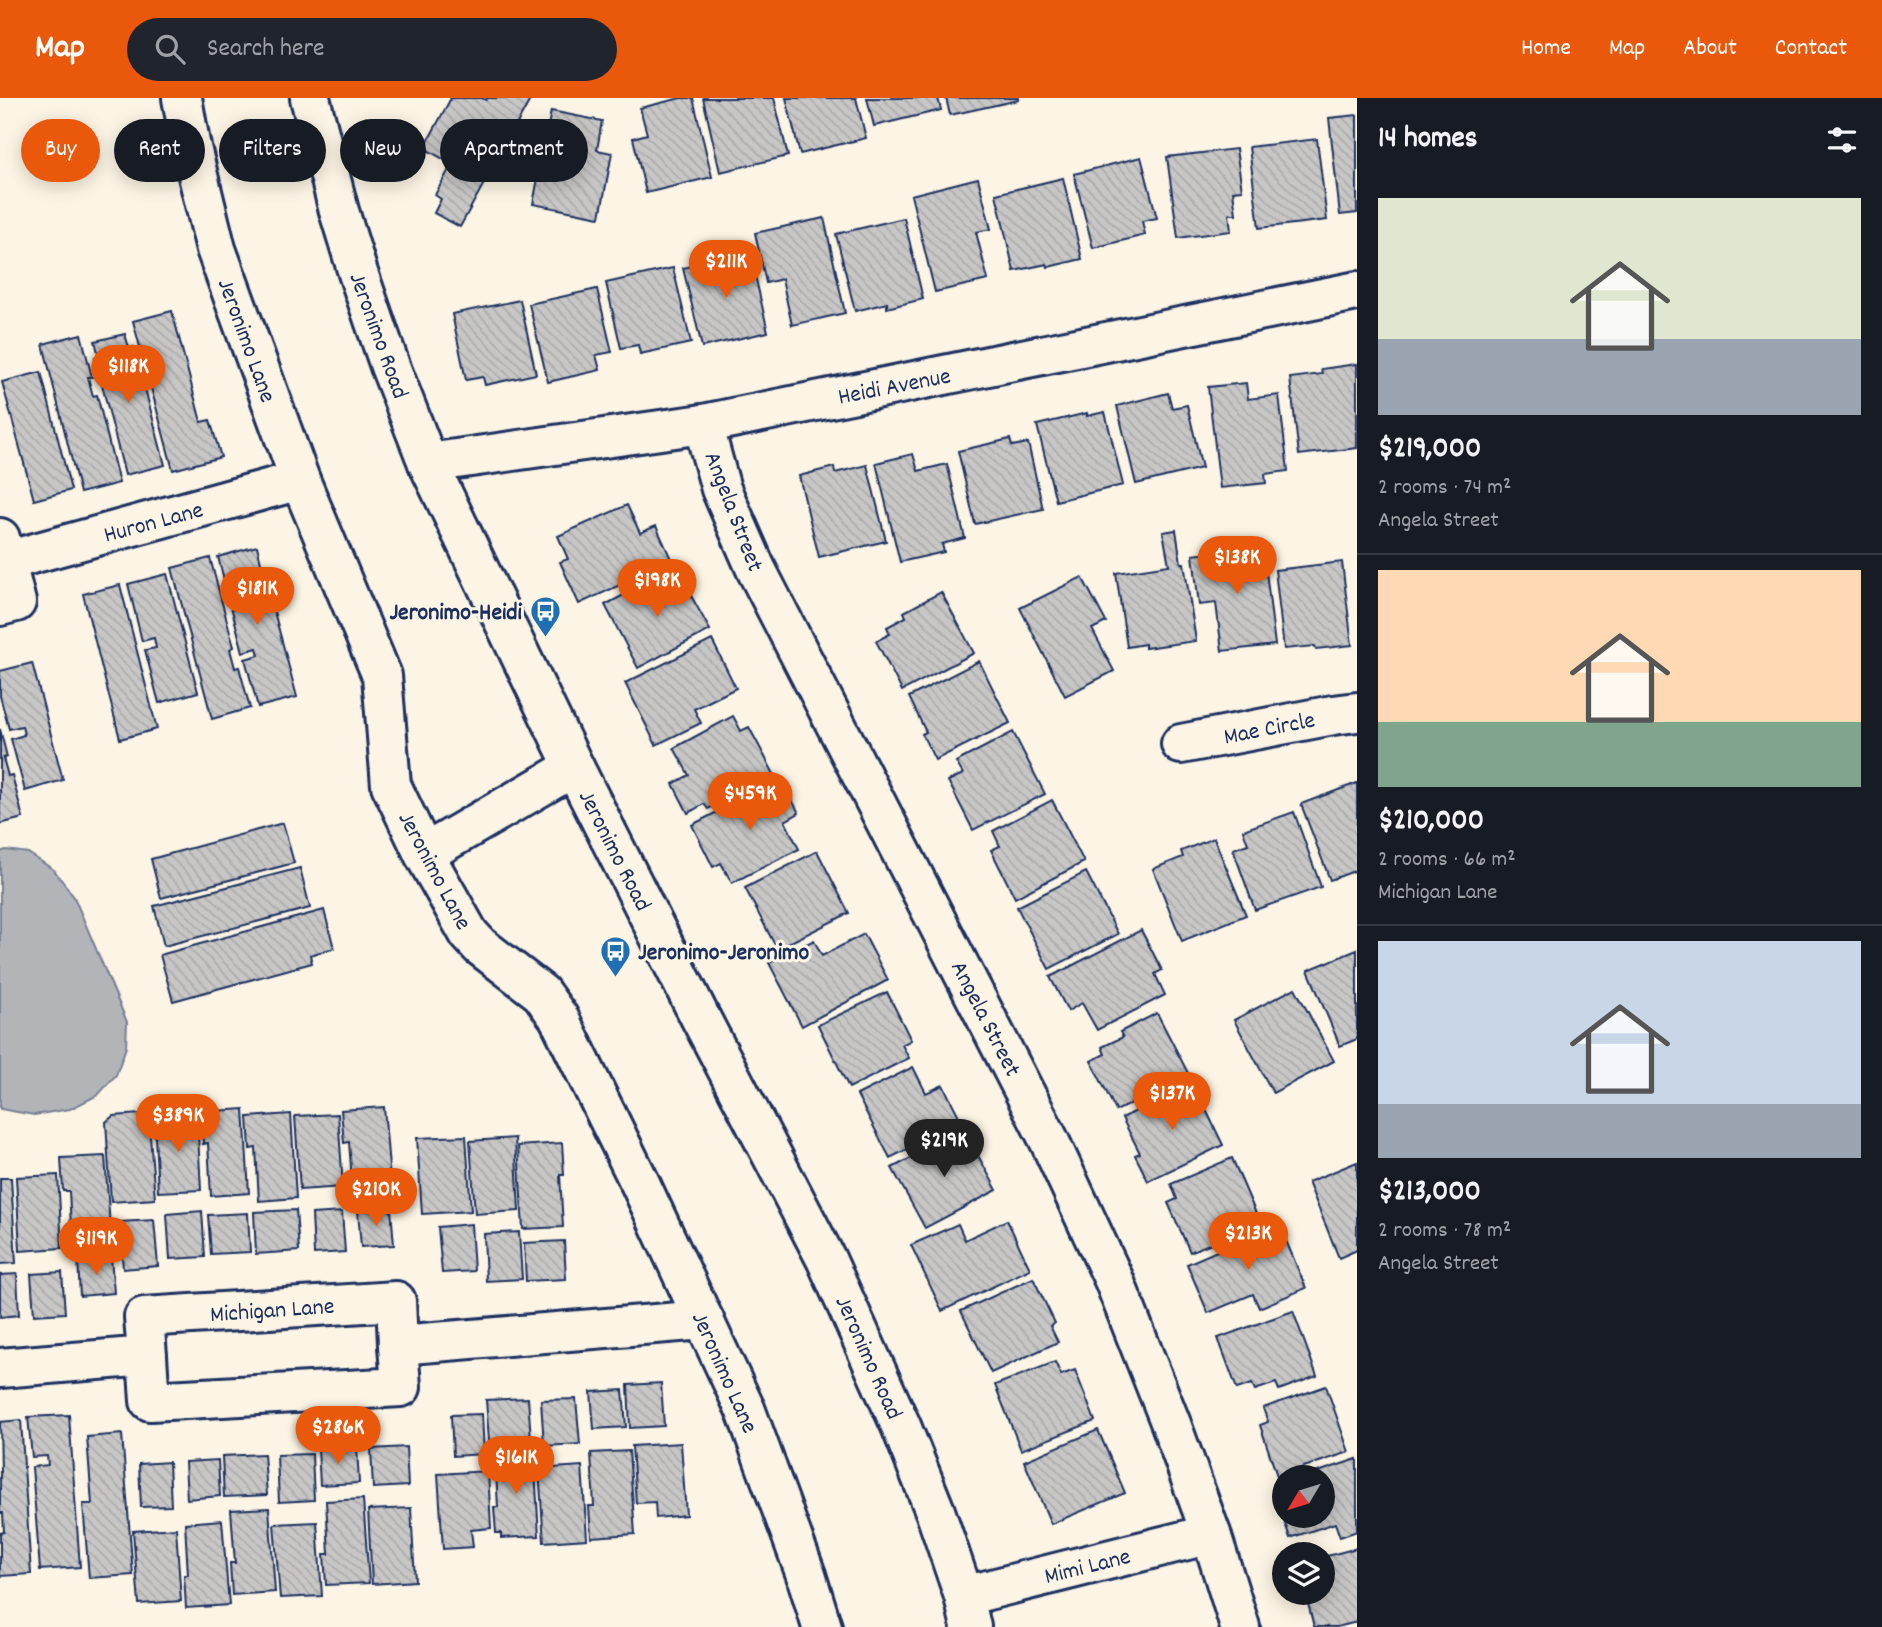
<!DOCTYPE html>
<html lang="en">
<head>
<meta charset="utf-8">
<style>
  :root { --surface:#171b24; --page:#20242c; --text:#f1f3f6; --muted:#9ea1a6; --line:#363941; --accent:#ea580c }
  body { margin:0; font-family:Dekko,sans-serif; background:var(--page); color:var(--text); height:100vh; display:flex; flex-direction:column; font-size:26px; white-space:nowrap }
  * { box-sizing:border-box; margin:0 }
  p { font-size:23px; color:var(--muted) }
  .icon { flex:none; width:38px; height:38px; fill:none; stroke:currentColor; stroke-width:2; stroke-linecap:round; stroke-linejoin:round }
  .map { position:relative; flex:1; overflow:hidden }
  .side { display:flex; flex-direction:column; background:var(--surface); width:525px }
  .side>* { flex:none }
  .top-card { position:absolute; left:21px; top:21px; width:665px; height:63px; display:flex; gap:14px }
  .needle { width:46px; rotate:232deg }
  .controls { position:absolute; left:1272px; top:1367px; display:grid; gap:14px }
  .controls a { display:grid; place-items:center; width:63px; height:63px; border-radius:50%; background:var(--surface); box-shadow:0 4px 18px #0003; font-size:35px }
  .price { position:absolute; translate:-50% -60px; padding:0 16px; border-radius:24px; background:var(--accent); color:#fff; font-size:23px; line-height:46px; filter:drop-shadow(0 2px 4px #0008) }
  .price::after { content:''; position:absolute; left:50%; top:42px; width:21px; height:16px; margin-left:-10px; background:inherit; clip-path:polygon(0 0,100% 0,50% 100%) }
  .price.active { background:#222; color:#fff }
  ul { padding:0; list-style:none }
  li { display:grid; align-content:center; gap:14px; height:371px; padding:0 21px }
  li+li { border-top:2px solid var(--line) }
  li span { display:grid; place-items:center; height:217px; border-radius:0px; color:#555 }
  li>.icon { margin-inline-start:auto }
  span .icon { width:126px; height:126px; fill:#fffc; stroke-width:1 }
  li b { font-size:30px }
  h2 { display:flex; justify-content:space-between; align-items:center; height:84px; padding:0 21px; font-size:30px }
  .chip { padding:0 24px; border-radius:32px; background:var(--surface); box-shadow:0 4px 18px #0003; font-size:24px; line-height:63px }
  .chip.active { background:var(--accent); color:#fff }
  header { display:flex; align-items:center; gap:42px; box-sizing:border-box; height:98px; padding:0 35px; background:var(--accent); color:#fff }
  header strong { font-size:33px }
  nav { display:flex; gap:38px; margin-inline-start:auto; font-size:24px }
  .search { width:490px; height:63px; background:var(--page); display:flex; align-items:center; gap:18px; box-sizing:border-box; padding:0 24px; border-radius:38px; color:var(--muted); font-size:26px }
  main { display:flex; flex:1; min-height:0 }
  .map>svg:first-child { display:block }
  .water { fill:#b2b4b8; stroke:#767f94; stroke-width:2 }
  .building { fill:url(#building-back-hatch); stroke:#1b2f5e; stroke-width:2 }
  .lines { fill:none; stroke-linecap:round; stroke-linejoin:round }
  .minor-casing { stroke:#1b2f5e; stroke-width:44 }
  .secondary-casing { stroke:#1b2f5e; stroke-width:44 }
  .minor { stroke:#fcf5e5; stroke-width:38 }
  .secondary { stroke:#fcf5e5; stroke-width:38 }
  .labels { text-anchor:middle; stroke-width:6; stroke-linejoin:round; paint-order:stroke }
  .street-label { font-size:24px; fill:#1b2f5e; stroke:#fcf5e5 }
  .poi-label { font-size:24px; font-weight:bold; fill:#1b2f5e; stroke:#fcf5e5; text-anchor:end }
</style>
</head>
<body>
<header>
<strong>Map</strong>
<div class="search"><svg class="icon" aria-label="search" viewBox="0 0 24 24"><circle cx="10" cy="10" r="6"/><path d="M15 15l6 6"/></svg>Search here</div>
<nav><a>Home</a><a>Map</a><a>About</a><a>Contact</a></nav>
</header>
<main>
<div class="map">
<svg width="1357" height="1529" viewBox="0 0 1357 1529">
  <defs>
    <pattern id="building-back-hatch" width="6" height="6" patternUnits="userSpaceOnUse" patternTransform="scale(1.75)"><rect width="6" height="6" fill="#c8c7c6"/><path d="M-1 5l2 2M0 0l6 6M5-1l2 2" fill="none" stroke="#ababac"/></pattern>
  </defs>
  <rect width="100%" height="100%" fill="#fcf5e5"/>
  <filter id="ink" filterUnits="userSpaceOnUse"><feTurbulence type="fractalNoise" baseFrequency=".0143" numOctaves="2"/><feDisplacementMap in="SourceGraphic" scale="14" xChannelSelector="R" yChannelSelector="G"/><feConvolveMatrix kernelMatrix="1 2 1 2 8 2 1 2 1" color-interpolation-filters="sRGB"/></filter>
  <g filter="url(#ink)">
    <path class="water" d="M6 752 28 755 54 772 74 799 127 924 126 949 116 977 98 997 70 1011 34 1017 0 1011V754Z"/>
    <g class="building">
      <path d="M451 0H482L486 2 487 0H527L530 2 460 129 434 115 441 101 435 97 452 66 424 50Z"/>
      <path d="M681 0H693L712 79 646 95 633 40 647 36 640 10Z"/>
      <path d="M703 0H774L788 58 720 74Z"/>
      <path d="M786 0H856L866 40 800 56Z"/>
      <path d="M867 0H938L941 12 874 28Z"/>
      <path d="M946 0H1019V2L950 17Z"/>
      <path d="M551 13 602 23 597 52 612 55 600 119 533 106Z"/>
      <path d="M1357 17V115L1340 117 1329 20Z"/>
      <path d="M1317 41 1327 122 1259 130 1249 49Z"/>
      <path d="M1236 51 1242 92 1233 93 1236 116H1229L1231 133 1178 140 1167 59Z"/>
      <path d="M1141 59 1157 120 1142 123 1145 137 1093 150 1074 76Z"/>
      <path d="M978 80 991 131 976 134 988 182 935 194 911 97Z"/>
      <path d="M1063 80 1082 161 1048 169 1047 166 1014 173 996 96Z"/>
      <path d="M824 120 845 215 792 227 782 181 766 185 755 135Z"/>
      <path d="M904 120 923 201 887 210V205L855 213 836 136Z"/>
      <path d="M750 155 768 234 702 249 683 170Z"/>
      <path d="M673 170 691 245 640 256 638 247 621 250 606 185Z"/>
      <path d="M597 191 612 254 596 257 600 272 548 284 529 206Z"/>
      <path d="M520 202 536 276 485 287 483 279 466 282 452 216Z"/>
      <path d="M172 213 201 324 210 322 221 359 173 372 133 223Z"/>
      <path d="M81 236 92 279H88L93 298 97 297 119 385 80 395 43 246Z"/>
      <path d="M125 236 129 250 134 249 165 367 125 377 95 259 99 258 95 243Z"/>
      <path d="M1357 266V350L1299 357 1290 280 1322 276 1321 271Z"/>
      <path d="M41 274 71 392 34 402 2 284Z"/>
      <path d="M1246 285 1248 301 1279 297 1288 373 1265 376 1266 385 1220 390 1208 289Z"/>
      <path d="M1168 295 1172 310 1187 307 1202 370 1136 386 1117 308Z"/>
      <path d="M1105 314 1123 387 1056 403 1037 327 1087 315V318Z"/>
      <path d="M1010 341 1012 348 1028 345 1043 411 975 426 958 353Z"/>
      <path d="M913 356 918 373 947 366 965 440 942 446 944 454 900 464 876 365Z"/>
      <path d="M867 367 886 443 819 459 799 378 834 369 835 375Z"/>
      <path d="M627 407 640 435 656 428 672 463 579 506 560 464 568 461 558 438Z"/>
      <path d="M1176 432 1181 465H1184L1196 543 1145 550V546L1127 549 1116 475 1169 467 1163 434Z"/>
      <path d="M257 448 266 485 252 488 255 498 269 495 297 599 258 609 245 561 259 557 257 550 243 554 218 459Z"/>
      <path d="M1263 449 1275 547 1222 553 1216 505 1199 507 1193 457Z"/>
      <path d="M210 460 234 549 230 551 235 570 239 569 250 610 212 621 172 470Z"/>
      <path d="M1342 464 1352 547 1316 551 1315 548 1284 551 1275 472Z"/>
      <path d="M167 476 198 594 159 605 145 552 156 550 154 540 142 543 128 486Z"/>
      <path d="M661 477 669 490 683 483 710 532 638 570 605 507Z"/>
      <path d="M1082 479 1106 524 1092 531 1114 573 1065 598 1020 510Z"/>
      <path d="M120 487 157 631 120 641 83 496Z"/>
      <path d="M941 494 974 555 902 593 876 543 890 536 887 529 906 519 904 514Z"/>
      <path d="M712 542 736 590 694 611 701 625 656 647 625 585Z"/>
      <path d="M979 563 1010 625 935 662 922 636 926 634 909 599Z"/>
      <path d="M32 565 63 682 25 693 11 641 24 637 22 628 9 631 0 598V573Z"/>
      <path d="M733 618 741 633 749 629 774 676 708 711 704 706 688 715 673 686 689 677 674 650Z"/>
      <path d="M0 631 7 659 3 660 8 678 12 677 23 720 0 726Z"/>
      <path d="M1013 634 1045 696 973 732 948 683 963 676 956 664Z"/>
      <path d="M781 681 799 715 785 723 799 751 732 785 721 765 713 769 692 727Z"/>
      <path d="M1357 685V772L1330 782 1301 706Z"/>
      <path d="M1052 702 1084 764 1015 800 991 752 1000 748 993 733Z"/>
      <path d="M1294 714 1321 789 1255 812 1233 751 1248 746 1243 732Z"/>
      <path d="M283 725 294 765 161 800 151 761Z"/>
      <path d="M1214 740 1246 817 1182 843 1153 771 1183 759 1181 753Z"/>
      <path d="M817 753 849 815 777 851 745 790Z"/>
      <path d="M300 770 310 810 164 848 154 808Z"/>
      <path d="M1086 774 1118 836 1049 871 1017 809Z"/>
      <path d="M324 812 334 850 310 857 312 865 173 903 160 857Z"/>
      <path d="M1141 832 1162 872 1155 876 1165 897 1097 932 1082 905 1068 913 1050 879Z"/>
      <path d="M864 836 888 882 802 928 769 865 814 842 822 858Z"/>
      <path d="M1357 852V941L1340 948 1308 872Z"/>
      <path d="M1295 890 1334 963 1273 995 1234 922Z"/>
      <path d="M887 894 911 942 902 947 909 960 849 990 818 927Z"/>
      <path d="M1157 915 1189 977 1116 1013 1091 963 1105 956 1102 949 1123 939 1120 934Z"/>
      <path d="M913 969 926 995 943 987 962 1024 890 1060 857 997Z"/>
      <path d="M1193 985 1223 1047 1148 1083 1135 1057 1140 1055 1122 1020Z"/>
      <path d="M384 1009 391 1094 353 1096 349 1044 344 1045 341 1012Z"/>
      <path d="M244 1011 249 1095 211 1098 208 1045 203 1046 201 1014Z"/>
      <path d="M140 1016V1026L149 1025 155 1101 111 1104 106 1024 113 1018Z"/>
      <path d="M291 1016 296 1100 259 1103 256 1050 250 1051 248 1019Z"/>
      <path d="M338 1016 343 1089 300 1092 295 1018Z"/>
      <path d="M197 1019 201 1092 158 1094 154 1021Z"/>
      <path d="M964 1032 997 1092 925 1130 892 1070Z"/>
      <path d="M466 1038 471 1113 422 1116 417 1040Z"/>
      <path d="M515 1040 519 1113 475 1116 470 1043Z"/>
      <path d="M562 1045 564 1077H560L563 1129 523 1131 518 1048Z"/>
      <path d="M105 1058 111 1143 72 1146 69 1093H63L61 1060Z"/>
      <path d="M1232 1060 1260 1125 1190 1154 1168 1105 1177 1101 1171 1086Z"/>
      <path d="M1357 1064V1152L1339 1160 1308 1084Z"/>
      <path d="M58 1077 62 1150 20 1153 16 1079Z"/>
      <path d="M0 1080H11L16 1165 0 1166Z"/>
      <path d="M391 1111 394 1147 361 1149 358 1113Z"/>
      <path d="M296 1112 299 1153 256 1156 254 1114Z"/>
      <path d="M202 1113 205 1159 170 1161 167 1116Z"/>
      <path d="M342 1114 345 1154 314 1156 312 1116Z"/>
      <path d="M248 1115 250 1154 211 1156 208 1117Z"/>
      <path d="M154 1122 158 1168 123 1171 119 1124Z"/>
      <path d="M1007 1122 1030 1171 942 1213 911 1147 958 1126 965 1142Z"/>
      <path d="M471 1126 474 1173 442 1175 438 1129Z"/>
      <path d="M1279 1126 1306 1190 1259 1210 1253 1196 1208 1215 1187 1166Z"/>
      <path d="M519 1134 522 1181 486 1183 484 1136Z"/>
      <path d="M564 1143 566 1181 526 1183 524 1145Z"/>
      <path d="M111 1159 114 1195 80 1198 78 1162Z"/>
      <path d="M62 1174 65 1215 34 1217 31 1176Z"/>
      <path d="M17 1176 19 1217 0 1219V1177Z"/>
      <path d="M1033 1180 1055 1225 1050 1228 1058 1244 991 1275 961 1213Z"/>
      <path d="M1293 1213 1317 1278 1279 1292 1276 1285 1255 1292 1252 1286 1237 1291 1218 1240Z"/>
      <path d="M1055 1264 1061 1277 1075 1272 1095 1323 1021 1352 995 1287Z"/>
      <path d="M661 1285 664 1328 630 1330 628 1287Z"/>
      <path d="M1326 1288 1349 1354 1277 1378 1260 1327 1268 1324 1263 1310Z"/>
      <path d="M623 1292 626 1329 594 1331 591 1294Z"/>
      <path d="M528 1300 531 1341 489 1343 486 1302Z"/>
      <path d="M576 1301 580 1346 544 1348 541 1302Z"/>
      <path d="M482 1316 484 1356 453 1358 451 1317Z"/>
      <path d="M69 1317 80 1469 40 1472 32 1369 48 1367 47 1358 32 1359 28 1319Z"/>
      <path d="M21 1322 31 1476 0 1478V1435L4 1434 3 1415H0V1374H1L0 1324Z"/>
      <path d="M1098 1332 1125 1395 1051 1426 1024 1363Z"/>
      <path d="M122 1336 133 1477 89 1480 83 1406H92L87 1339Z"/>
      <path d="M681 1345 686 1417 656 1420 655 1404 636 1405 632 1348Z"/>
      <path d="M357 1349 359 1385 320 1387 318 1350Z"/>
      <path d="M406 1349 408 1388 373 1390 371 1351Z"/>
      <path d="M629 1353 635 1436 591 1439 589 1408H594L591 1355Z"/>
      <path d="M534 1354 539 1438 501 1440V1435H496L494 1409H498L495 1356Z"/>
      <path d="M264 1356 267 1397 224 1399 222 1358Z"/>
      <path d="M312 1356 314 1402 279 1404 277 1357Z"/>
      <path d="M1357 1361V1433L1340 1439 1335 1425 1290 1440 1273 1389 1284 1385V1418H1323V1379H1303Z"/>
      <path d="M218 1362 220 1398 187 1401 185 1364Z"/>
      <path d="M169 1364 171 1408 141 1409 139 1366Z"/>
      <path d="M582 1368 587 1441 544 1444 539 1371Z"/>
      <path d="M488 1373 491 1430 471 1432 473 1449 443 1451 438 1376Z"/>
      <path d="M363 1401 369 1485 326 1487 324 1456H329L326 1403Z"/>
      <path d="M269 1410 275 1494 232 1497 230 1465H235L231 1412Z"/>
      <path d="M411 1410 415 1483 372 1486 368 1412Z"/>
      <path d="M222 1422 229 1507 186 1510 184 1477H188L185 1425Z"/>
      <path d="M317 1424 322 1498 280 1500 274 1426Z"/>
      <path d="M176 1430 181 1503 139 1506 133 1433Z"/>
      <path d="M1357 1450V1524L1337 1529H1314L1305 1494H1323V1459Z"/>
    </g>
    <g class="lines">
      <defs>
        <g id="minor">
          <path d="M182 0 190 45 216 151 300 382 382 578 391 687 424 756 469 836 480 848 541 895 559 920 640 1085 746 1313 806 1477 822 1529"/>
          <path d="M703 326 721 391 756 471 1049 1042 1114 1182 1171 1326 1211 1436 1240 1529"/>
          <path d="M428 365 703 326 1357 193"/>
          <path d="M6 463 300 382"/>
          <path d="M0 508 16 504 0 440"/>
          <path d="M1181 646 1333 617 1357 614"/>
          <path d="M424 756 574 669"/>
          <path d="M147 1258 150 1303 401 1289 398 1247"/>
          <path d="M0 1270 147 1258 144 1219 396 1203 398 1247 704 1222"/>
          <path d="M964 1498 1211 1436"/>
        </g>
        <path id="secondary" d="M310 0 339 113 358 175 390 268 428 365 574 669 700 919 826 1161 901 1328 935 1413 964 1498 971 1529"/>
      </defs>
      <use href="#minor" class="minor-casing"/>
      <use href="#secondary" class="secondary-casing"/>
      <use href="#minor" class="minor"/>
      <use href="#secondary" class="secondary"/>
    </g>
  </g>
  <defs>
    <symbol id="bus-pin" viewBox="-11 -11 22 30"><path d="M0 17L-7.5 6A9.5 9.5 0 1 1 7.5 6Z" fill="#1f6fb2" stroke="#fcf5e5"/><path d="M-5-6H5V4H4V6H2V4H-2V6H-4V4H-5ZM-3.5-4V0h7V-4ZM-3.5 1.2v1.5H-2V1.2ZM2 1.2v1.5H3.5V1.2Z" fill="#fff"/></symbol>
  </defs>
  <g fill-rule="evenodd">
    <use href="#bus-pin" x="528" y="496" width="35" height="47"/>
    <use href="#bus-pin" x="598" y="836" width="35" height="47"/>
  </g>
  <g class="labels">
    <g class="street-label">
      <text transform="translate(380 237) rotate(70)" y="8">Jeronimo Road</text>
      <text transform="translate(248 242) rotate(70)" y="8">Jeronimo Lane</text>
      <text transform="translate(894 287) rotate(-11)" y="8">Heidi Avenue</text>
      <text transform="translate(735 413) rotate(69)" y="8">Angela Street</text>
      <text transform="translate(153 423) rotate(-15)" y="8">Huron Lane</text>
      <text transform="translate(1269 629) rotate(-11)" y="8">Mae Circle</text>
      <text transform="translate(616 752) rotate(63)" y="8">Jeronimo Road</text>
      <text transform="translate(436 772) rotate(62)" y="8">Jeronimo Lane</text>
      <text transform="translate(987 920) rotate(63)" y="8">Angela Street</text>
      <text transform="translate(272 1211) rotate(-4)" y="8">Michigan Lane</text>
      <text transform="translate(870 1259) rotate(66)" y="8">Jeronimo Road</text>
      <text transform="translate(726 1274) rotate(66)" y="8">Jeronimo Lane</text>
      <text transform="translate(1087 1467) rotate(-14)" y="8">Mimi Lane</text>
    </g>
    <g class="poi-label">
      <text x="522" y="521">Jeronimo-Heidi</text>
      <text x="638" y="861" text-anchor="start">Jeronimo-Jeronimo</text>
    </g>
  </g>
</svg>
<div class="controls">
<a><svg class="needle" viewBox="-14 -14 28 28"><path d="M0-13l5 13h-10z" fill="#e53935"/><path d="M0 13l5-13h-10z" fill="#9ea1a6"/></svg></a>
<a><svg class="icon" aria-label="layers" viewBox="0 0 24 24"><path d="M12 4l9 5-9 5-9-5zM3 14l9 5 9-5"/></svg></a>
</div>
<b class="price" style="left:726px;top:202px">$211K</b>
<b class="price" style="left:128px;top:307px">$118K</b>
<b class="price" style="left:1237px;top:498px">$138K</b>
<b class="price" style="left:657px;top:521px">$198K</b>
<b class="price" style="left:257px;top:529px">$181K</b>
<b class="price" style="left:750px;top:734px">$459K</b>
<b class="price" style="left:1172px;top:1034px">$137K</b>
<b class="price" style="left:178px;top:1056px">$389K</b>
<b class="price active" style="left:944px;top:1081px">$219K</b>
<b class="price" style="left:376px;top:1130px">$210K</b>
<b class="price" style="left:1248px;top:1174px">$213K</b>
<b class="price" style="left:96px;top:1179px">$119K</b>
<b class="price" style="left:338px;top:1368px">$286K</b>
<b class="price" style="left:516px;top:1398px">$161K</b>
<div class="top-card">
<a class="chip active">Buy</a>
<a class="chip">Rent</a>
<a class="chip">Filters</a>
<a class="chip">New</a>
<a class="chip">Apartment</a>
</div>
</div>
<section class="side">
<h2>14 homes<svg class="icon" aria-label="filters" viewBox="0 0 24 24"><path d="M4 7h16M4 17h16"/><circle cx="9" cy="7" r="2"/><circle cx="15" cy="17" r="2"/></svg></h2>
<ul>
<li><span style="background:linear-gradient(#dfe7d0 65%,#9aa5b1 0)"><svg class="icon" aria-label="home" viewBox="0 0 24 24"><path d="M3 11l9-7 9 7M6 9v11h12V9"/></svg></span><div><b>$219,000</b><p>2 rooms · 74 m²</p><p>Angela Street</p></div></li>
<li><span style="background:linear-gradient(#ffd9b3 70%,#7fa58c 0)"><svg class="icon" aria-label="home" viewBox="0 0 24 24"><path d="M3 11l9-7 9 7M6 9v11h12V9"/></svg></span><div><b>$210,000</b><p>2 rooms · 66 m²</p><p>Michigan Lane</p></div></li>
<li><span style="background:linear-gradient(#c9d6e8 75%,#9aa5b1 0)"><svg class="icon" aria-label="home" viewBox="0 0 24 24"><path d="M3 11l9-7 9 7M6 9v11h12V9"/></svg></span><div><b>$213,000</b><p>2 rooms · 78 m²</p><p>Angela Street</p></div></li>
</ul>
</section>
</main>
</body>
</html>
